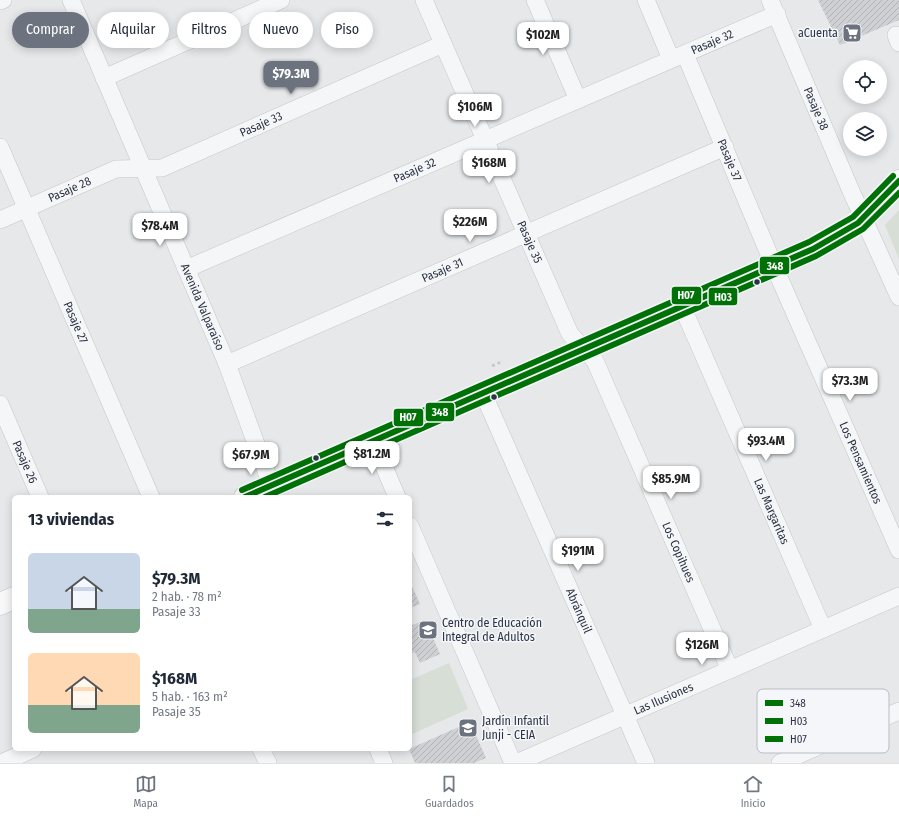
<!DOCTYPE html>
<html lang="es">
<head>
<meta charset="utf-8">
<style>
  :root { --surface:#fff; --page:#f6f6f7; --text:#1f2937; --muted:#747a83; --line:#e0e1e3; --accent:#6c737f }
  body { margin:0; font-family:"Fira Sans Condensed",sans-serif; background:var(--page); color:var(--text); height:100vh; display:flex; flex-direction:column; font-size:15px; white-space:nowrap }
  * { box-sizing:border-box; margin:0 }
  p { font-size:13px; color:var(--muted) }
  .icon { flex:none; width:22px; height:22px; fill:none; stroke:currentColor; stroke-width:2; stroke-linecap:round; stroke-linejoin:round }
  .map { position:relative; flex:1; overflow:hidden }
  .side { position:absolute; left:12px; top:495px; width:400px; height:256px; display:flex; flex-direction:column; background:var(--surface); border-radius:6px; box-shadow:0 2px 10px #0003 }
  .side>* { flex:none }
  .top-card { position:absolute; left:12px; top:12px; width:400px; height:36px; display:flex; gap:8px }
  .buttons { position:absolute; left:843px; top:60px; display:grid; gap:8px }
  .buttons a { display:grid; place-items:center; width:44px; height:44px; border-radius:50%; background:var(--surface); box-shadow:0 2px 10px #0003; font-size:20px }
  .price { position:absolute; translate:-50% -34px; padding:0 9px; border-radius:8px; background:#fff; color:#222; font-size:13px; line-height:26px; filter:drop-shadow(0 1px 2px #0008) }
  .price::after { content:''; position:absolute; left:50%; top:24px; width:12px; height:9px; margin-left:-6px; background:inherit; clip-path:polygon(0 0,100% 0,50% 100%) }
  .price.selected { background:var(--accent); color:#fff }
  ul { padding:0; list-style:none }
  li { display:flex; align-items:center; gap:12px; height:100px; padding:0 16px }
  li span { display:grid; place-items:center; flex:none; width:112px; height:80px; border-radius:6px; color:#555 }
  li>.icon { margin-inline-start:auto }
  span .icon { width:48px; height:48px; fill:#fffc; stroke-width:1 }
  li b { font-size:17px }
  h2 { display:flex; justify-content:space-between; align-items:center; height:48px; padding:0 16px; font-size:17px }
  .pill { padding:0 14px; border-radius:18px; background:var(--surface); box-shadow:0 2px 10px #0003; font-size:14px; line-height:36px }
  .pill.selected { background:var(--accent); color:#fff }
  .dock { display:flex; justify-content:space-around; align-items:center; height:56px; border-top:1px solid var(--line); background:var(--surface); font-size:11px; color:var(--muted) }
  .dock a { display:grid; justify-items:center; gap:2px }
  .dock .selected { color:var(--accent) }
  .map>svg:first-child { display:block }
  .grass { fill:#d6ded6 }
  .building { fill:url(#building-hatch) }
  .lines { fill:none; stroke-linecap:round; stroke-linejoin:round }
  .minor-casing { stroke:#c4c6c8; stroke-width:18 }
  .major-casing { stroke:#c2c5c8; stroke-width:23 }
  .path { stroke:#c5c6ca; stroke-width:2.5; stroke-dasharray:3 3; stroke-linecap:butt }
  .minor { stroke:#f5f6f7; stroke-width:17 }
  .major { stroke:#f8f8f8; stroke-width:22 }
  .bus-1-casing { stroke:#f4f6f9; stroke-width:9 }
  .bus-2-casing { stroke:#f4f6f9; stroke-width:9 }
  .bus-3-casing { stroke:#f4f6f9; stroke-width:9 }
  .bus-1 { stroke:#007106; stroke-width:6 }
  .bus-2 { stroke:#007106; stroke-width:6 }
  .bus-3 { stroke:#007106; stroke-width:6 }
  .bus-dot { fill:#2b3445; stroke:#f4f6f9; stroke-width:1.5 }
  .labels { text-anchor:middle; stroke-width:3; stroke-linejoin:round; paint-order:stroke }
  .poi-label { font-size:12px; fill:#2b3445; stroke:#f4f6f9; text-anchor:start }
  .street-label { font-size:12px; fill:#2b3445; stroke:#f4f6f9 }
  .key { fill:#f4f6f9; stroke:#b8bcc3; stroke-width:1 }
  .key-label { font-size:11px; fill:#2b3445 }
  .line-badge { stroke:#f4f6f9; stroke-width:1.5 }
  .badge-label { font-size:11px; text-anchor:middle; font-weight:bold; fill:#fff }
</style>
</head>
<body>
<div class="map">
<svg width="899" height="763" viewBox="0 0 899 763">
  <defs>
    <pattern id="building-hatch" width="6" height="6" patternUnits="userSpaceOnUse"><rect width="6" height="6" fill="#ced0d3"/><path d="M-1 1l2-2M0 6l6-6M5 7l2-2" fill="none" stroke="#b1b3b6"/></pattern>
  </defs>
  <rect width="100%" height="100%" fill="#e6e8ea"/>
  <g class="grass">
    <path d="M899 210V259L885 225Z"/>
    <path d="M449 663 468 709 410 735V680Z"/>
  </g>
  <g class="building">
    <path d="M818 0H899V20L840 45Z"/>
    <path d="M410 582 420 604 410 608Z"/>
    <path d="M425 620 440 654 420 663 415 652 410 654V626Z"/>
    <path d="M470 722 486 758 474 763H415L409 749Z"/>
  </g>
  <g class="lines">
    <defs>
      <g id="minor">
        <path id="s1" d="M71 0 227 364 271 485 270 497"/>
        <path id="s2" d="M424 0 570 334 595 361 730 670"/>
        <path d="M535 0 578 100"/>
        <path d="M646 0 671 59"/>
        <path id="s3" d="M770 0 851 191 899 297"/>
        <path d="M0 1 3 0"/>
        <path d="M896 35 899 43"/>
        <path id="s4" d="M685 54 774 266 899 550"/>
        <path d="M104 78 281 0"/>
        <path id="s5" d="M0 147 151 497"/>
        <path id="s6" d="M0 220 116 169 162 168 443 44"/>
        <path id="s7" d="M186 269 777 14"/>
        <path id="s8" d="M682 306 823 629"/>
        <path id="s9" d="M227 364 725 147"/>
        <path id="s10" d="M483 393 646 763"/>
        <path id="s11" d="M0 404 40 497"/>
        <path d="M373 441 397 497"/>
        <path d="M410 526 513 763"/>
        <path d="M261 749 268 763"/>
        <path d="M378 749 384 763"/>
        <path d="M1 763 33 749"/>
        <path id="s12" d="M516 763 899 596"/>
        <path d="M780 763 899 711"/>
      </g>
      <g id="major">
        <path d="M245 497 813 249 858 223 879 203 899 181"/>
        <path d="M0 604 14 598"/>
      </g>
    </defs>
    <use href="#minor" class="minor-casing"/>
    <use href="#major" class="major-casing"/>
    <path class="path" d="M492 366 503 361"/>
    <use href="#minor" class="minor"/>
    <use href="#major" class="major"/>
    <defs>
      <path id="bus-1" d="M245 497 813 249 858 223 899 181"/>
      <path id="bus-2" d="M265 497 816 256 863 229 899 193"/>
      <path id="bus-3" d="M242 490 809 242 853 217 893 176"/>
    </defs>
    <use href="#bus-1" class="bus-1-casing"/>
    <use href="#bus-2" class="bus-2-casing"/>
    <use href="#bus-3" class="bus-3-casing"/>
    <use href="#bus-1" class="bus-1"/>
    <use href="#bus-2" class="bus-2"/>
    <use href="#bus-3" class="bus-3"/>
  </g>
  <defs>
    <symbol id="supermarket-square" viewBox="-11 -11 22 22"><rect x="-9" y="-9" width="18" height="18" rx="4" fill="#6c737f" stroke="#f4f6f9"/><path d="M-6-5.5h2.5l.6 2H6L4.5 2H-2.5L-4.4-4H-6ZM-1.5 3.2a1.3 1.3 0 1 0 .1 0ZM3 3.2a1.3 1.3 0 1 0 .1 0Z" fill="#fff"/></symbol>
    <symbol id="school-square" viewBox="-11 -11 22 22"><rect x="-9" y="-9" width="18" height="18" rx="4" fill="#6c737f" stroke="#f4f6f9"/><path d="M0-5L7-2L0 1L-7-2ZM-4 1L0 2.5L4 1V4Q0 6-4 4Z" fill="#fff"/></symbol>
  </defs>
  <g fill-rule="evenodd">
    <use href="#supermarket-square" x="841" y="22" width="22" height="22"/>
    <use href="#school-square" x="417" y="619" width="22" height="22"/>
    <use href="#school-square" x="457" y="717" width="22" height="22"/>
  </g>
  <g class="bus-dot">
    <circle cx="757" cy="282" r="3.5"/>
    <circle cx="494" cy="397" r="3.5"/>
    <circle cx="316" cy="458" r="3.5"/>
  </g>
  <g class="labels">
    <g class="poi-label">
      <text x="838" y="37" text-anchor="end">aCuenta</text>
      <text x="442" y="627">Centro de Educación<tspan x="442" dy="14">Integral de Adultos</tspan></text>
      <text x="482" y="725">Jardín Infantil<tspan x="482" dy="14">Junji - CEIA</tspan></text>
    </g>
    <g class="street-label">
      <text dy="4" stroke="none"><textPath href="#s7" startOffset="573">Pasaje 32</textPath></text>
      <text dy="4" stroke="none"><textPath href="#s3" startOffset="118">Pasaje 38</textPath></text>
      <text dy="4" stroke="none"><textPath href="#s6" startOffset="281">Pasaje 33</textPath></text>
      <text dy="4" stroke="none"><textPath href="#s4" startOffset="115">Pasaje 37</textPath></text>
      <text dy="4" stroke="none"><textPath href="#s7" startOffset="249">Pasaje 32</textPath></text>
      <text dy="4" stroke="none"><textPath href="#s6" startOffset="76">Pasaje 28</textPath></text>
      <text dy="4" stroke="none"><textPath href="#s2" startOffset="264">Pasaje 35</textPath></text>
      <text dy="4" stroke="none"><textPath href="#s9" startOffset="235">Pasaje 31</textPath></text>
      <text dy="4" stroke="none"><textPath href="#s1" startOffset="334">Avenida Valparaíso</textPath></text>
      <text dy="4" stroke="none"><textPath href="#s5" startOffset="191">Pasaje 27</textPath></text>
      <text dy="4" stroke="none"><textPath href="#s11" startOffset="63">Pasaje 26</textPath></text>
      <text dy="4" stroke="none"><textPath href="#s4" startOffset="445">Los Pensamientos</textPath></text>
      <text dy="4" stroke="none"><textPath href="#s8" startOffset="224">Las Margaritas</textPath></text>
      <text dy="4" stroke="none"><textPath href="#s2" startOffset="610">Los Copihues</textPath></text>
      <text dy="4" stroke="none"><textPath href="#s10" startOffset="238">Abránquil</textPath></text>
      <text dy="4" stroke="none"><textPath href="#s12" startOffset="161">Las Ilusiones</textPath></text>
    </g>
  </g>
  <rect x="757" y="689" width="132" height="64" rx="6" class="key"/>
  <rect x="765" y="700" width="18" height="6" fill="#007106"/>
  <rect x="765" y="718" width="18" height="6" fill="#007106"/>
  <rect x="765" y="736" width="18" height="6" fill="#007106"/>
  <g class="key-label">
    <text x="790" y="707">348</text>
    <text x="790" y="725">H03</text>
    <text x="790" y="743">H07</text>
  </g>
  <g class="line-badge">
    <rect x="759" y="256" width="31" height="19" rx="4" fill="#007106"/>
    <rect x="671" y="286" width="31" height="19" rx="4" fill="#007106"/>
    <rect x="708" y="287" width="30" height="19" rx="4" fill="#007106"/>
    <rect x="425" y="402" width="30" height="20" rx="4" fill="#007106"/>
    <rect x="393" y="408" width="31" height="19" rx="4" fill="#007106"/>
  </g>
  <g class="badge-label">
    <text x="775" y="270">348</text>
    <text x="686" y="299">H07</text>
    <text x="723" y="301">H03</text>
    <text x="440" y="416">348</text>
    <text x="408" y="421">H07</text>
  </g>
</svg>
<div class="buttons">
<a><svg class="icon" aria-label="locate" viewBox="0 0 24 24"><circle cx="12" cy="12" r="6"/><path d="M12 2v4M12 18v4M2 12h4M18 12h4"/></svg></a>
<a><svg class="icon" aria-label="layers" viewBox="0 0 24 24"><path d="M12 4l9 5-9 5-9-5zM3 14l9 5 9-5"/></svg></a>
</div>
<b class="price" style="left:543px;top:56px">$102M</b>
<b class="price selected" style="left:291px;top:95px">$79.3M</b>
<b class="price" style="left:475px;top:128px">$106M</b>
<b class="price" style="left:489px;top:184px">$168M</b>
<b class="price" style="left:470px;top:243px">$226M</b>
<b class="price" style="left:160px;top:247px">$78.4M</b>
<b class="price" style="left:850px;top:402px">$73.3M</b>
<b class="price" style="left:766px;top:462px">$93.4M</b>
<b class="price" style="left:372px;top:475px">$81.2M</b>
<b class="price" style="left:251px;top:476px">$67.9M</b>
<b class="price" style="left:671px;top:500px">$85.9M</b>
<b class="price" style="left:578px;top:572px">$191M</b>
<b class="price" style="left:702px;top:666px">$126M</b>
<div class="top-card">
<a class="pill selected">Comprar</a>
<a class="pill">Alquilar</a>
<a class="pill">Filtros</a>
<a class="pill">Nuevo</a>
<a class="pill">Piso</a>
</div>
<section class="side">
<h2>13 viviendas<svg class="icon" aria-label="filters" viewBox="0 0 24 24"><path d="M4 7h16M4 17h16"/><circle cx="9" cy="7" r="2"/><circle cx="15" cy="17" r="2"/></svg></h2>
<ul>
<li><span style="background:linear-gradient(#c9d6e8 70%,#7fa58c 0)"><svg class="icon" aria-label="home" viewBox="0 0 24 24"><path d="M3 11l9-7 9 7M6 9v11h12V9"/></svg></span><div><b>$79.3M</b><p>2 hab. · 78 m²</p><p>Pasaje 33</p></div></li>
<li><span style="background:linear-gradient(#ffd9b3 65%,#7fa58c 0)"><svg class="icon" aria-label="home" viewBox="0 0 24 24"><path d="M3 11l9-7 9 7M6 9v11h12V9"/></svg></span><div><b>$168M</b><p>5 hab. · 163 m²</p><p>Pasaje 35</p></div></li>
</ul>
</section>
</div>
<nav class="dock">
<a class="selected"><svg class="icon" aria-label="map" viewBox="0 0 24 24"><path d="M3 6l6-2 6 2 6-2v14l-6 2-6-2-6 2zM9 4v14M15 6v14"/></svg>Mapa</a>
<a><svg class="icon" aria-label="saved" viewBox="0 0 24 24"><path d="M7 4h10v16l-5-4-5 4z"/></svg>Guardados</a>
<a><svg class="icon" aria-label="home" viewBox="0 0 24 24"><path d="M3 11l9-7 9 7M6 9v11h12V9"/></svg>Inicio</a>
</nav>
</body>
</html>
